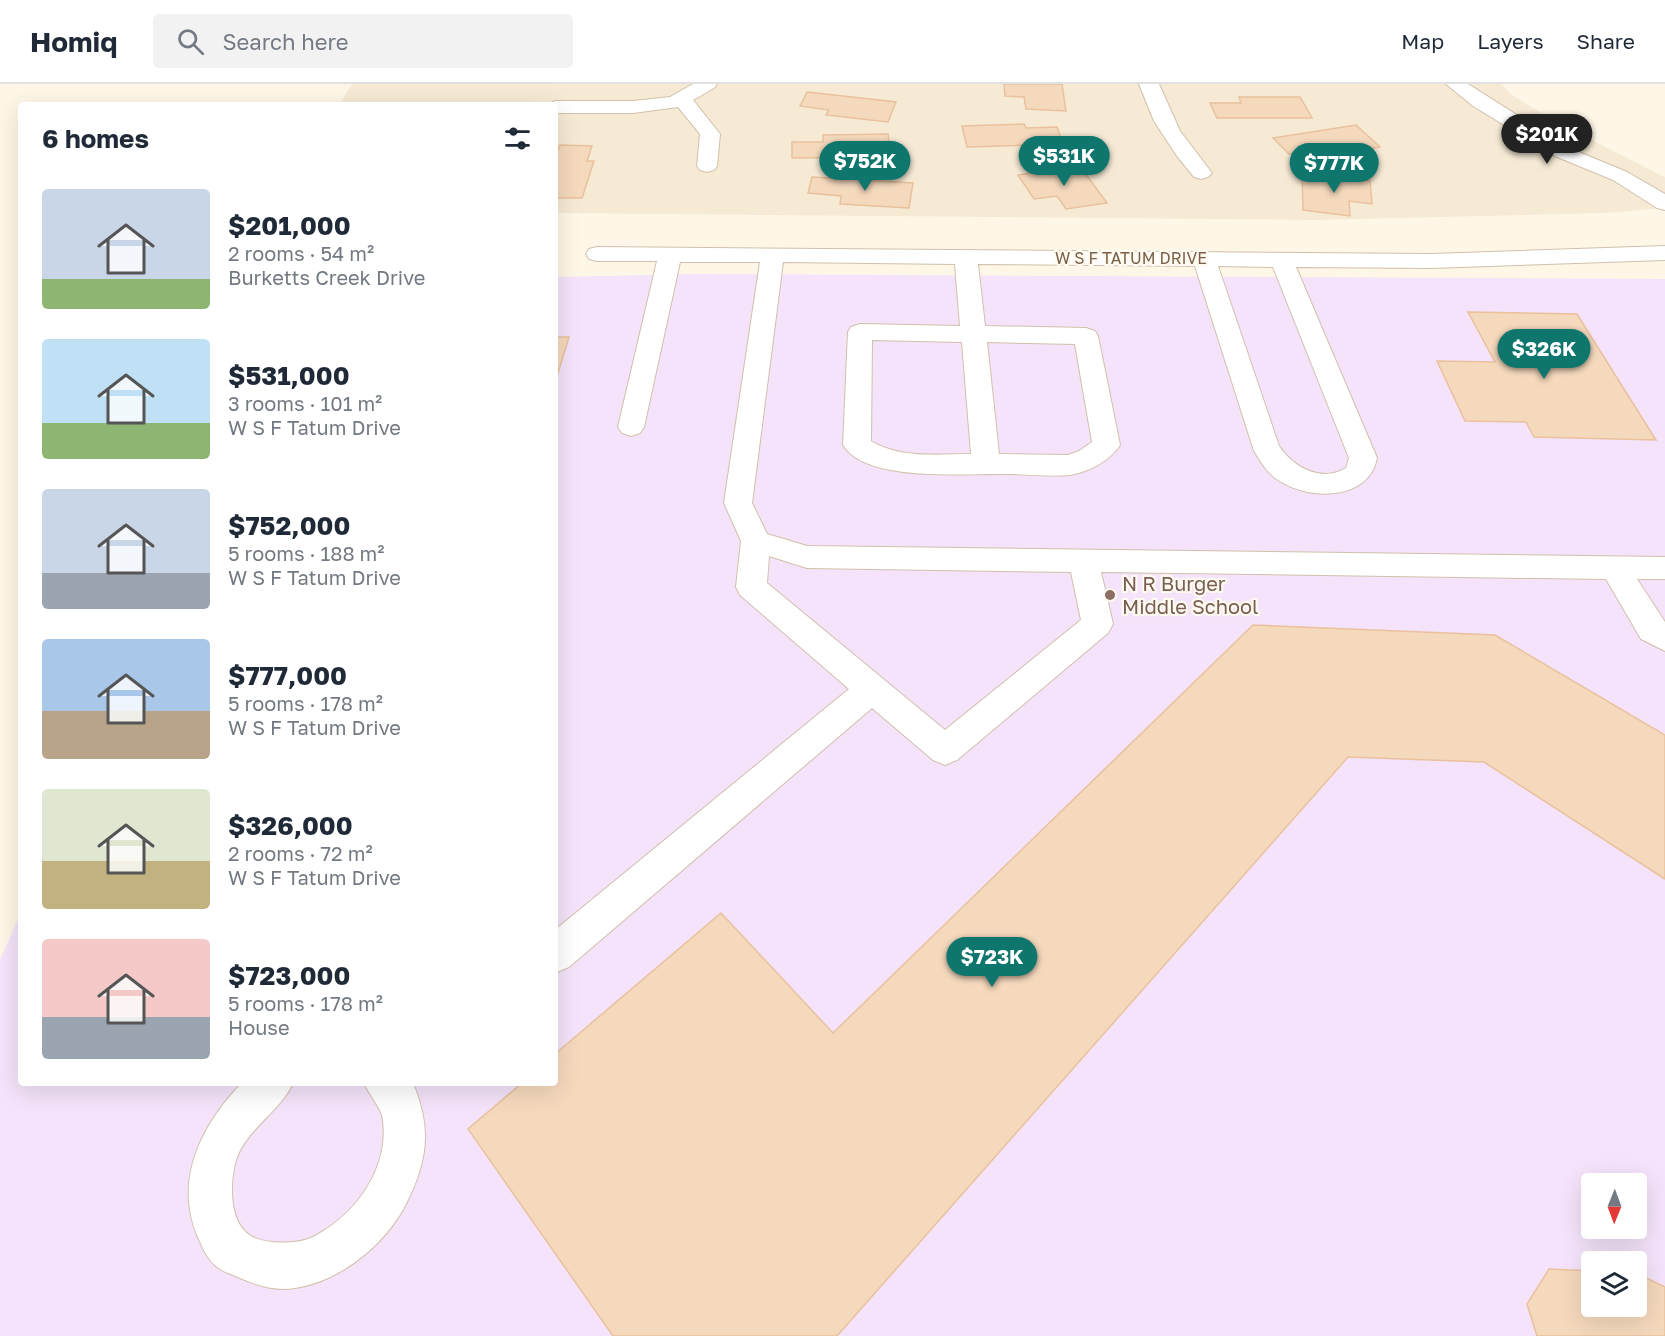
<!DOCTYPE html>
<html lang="en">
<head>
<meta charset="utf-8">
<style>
  :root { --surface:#fff; --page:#f2f2f3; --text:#1f2937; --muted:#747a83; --line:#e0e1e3; --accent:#0f766e }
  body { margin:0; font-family:"Golos Text",sans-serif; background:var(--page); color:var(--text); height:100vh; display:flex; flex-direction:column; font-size:22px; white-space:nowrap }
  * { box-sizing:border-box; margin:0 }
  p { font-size:20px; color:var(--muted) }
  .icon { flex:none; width:33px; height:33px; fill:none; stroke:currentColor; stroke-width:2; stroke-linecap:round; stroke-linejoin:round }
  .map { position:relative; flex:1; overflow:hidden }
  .drawer { position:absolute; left:18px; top:18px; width:540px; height:984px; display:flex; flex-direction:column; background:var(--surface); border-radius:6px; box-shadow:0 6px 24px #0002 }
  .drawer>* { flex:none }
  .needle { width:39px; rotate:181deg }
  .fabs { position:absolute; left:1581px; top:1089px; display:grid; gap:12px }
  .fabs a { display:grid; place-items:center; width:66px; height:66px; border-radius:6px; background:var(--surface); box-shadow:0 6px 24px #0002; font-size:30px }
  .price { position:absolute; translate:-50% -51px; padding:0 14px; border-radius:21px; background:var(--accent); color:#fff; font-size:20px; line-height:39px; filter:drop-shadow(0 2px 3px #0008) }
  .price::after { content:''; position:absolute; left:50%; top:36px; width:18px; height:14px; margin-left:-9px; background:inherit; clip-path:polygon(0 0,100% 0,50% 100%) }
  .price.selected { background:#222; color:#fff }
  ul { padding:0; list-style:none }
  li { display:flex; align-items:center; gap:18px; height:150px; padding:0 24px }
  li span { display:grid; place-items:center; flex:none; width:168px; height:120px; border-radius:6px; color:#555 }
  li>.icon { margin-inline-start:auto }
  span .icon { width:72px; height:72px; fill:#fffc; stroke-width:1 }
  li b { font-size:26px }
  h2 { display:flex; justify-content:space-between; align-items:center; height:72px; padding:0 24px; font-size:26px }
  header { display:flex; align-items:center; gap:36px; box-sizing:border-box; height:84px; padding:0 30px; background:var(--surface); border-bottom:2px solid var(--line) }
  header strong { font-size:28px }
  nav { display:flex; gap:33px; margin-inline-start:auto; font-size:21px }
  .search { width:420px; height:54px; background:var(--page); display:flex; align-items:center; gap:15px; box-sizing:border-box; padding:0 21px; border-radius:6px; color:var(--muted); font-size:22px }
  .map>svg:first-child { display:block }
  .residential { fill:#f6ead5 }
  .education { fill:#f4e3fa; fill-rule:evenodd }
  .building { fill:#f5d9bd; stroke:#e9c19c; stroke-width:1.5 }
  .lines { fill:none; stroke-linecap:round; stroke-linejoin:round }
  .minor-casing { stroke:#d1c0ab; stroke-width:2 }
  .minor { fill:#fff; fill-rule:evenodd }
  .education-dot { fill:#8d6e63; stroke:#fffaef; stroke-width:2 }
  .labels { text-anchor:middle; stroke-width:4.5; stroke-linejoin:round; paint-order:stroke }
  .far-street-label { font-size:16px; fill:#7a5f49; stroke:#fffaef }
  .education-label { font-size:20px; fill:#785e54; stroke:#fffaef; text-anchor:start }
</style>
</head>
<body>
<header>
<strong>Homiq</strong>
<div class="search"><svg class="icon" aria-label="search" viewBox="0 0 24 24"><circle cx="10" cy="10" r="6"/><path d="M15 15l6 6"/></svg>Search here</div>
<nav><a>Map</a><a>Layers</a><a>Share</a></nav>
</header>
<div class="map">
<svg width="1665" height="1252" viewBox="0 0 1665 1252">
  <rect width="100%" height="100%" fill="#fef7e7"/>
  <path class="residential" d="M352 0H1501L1512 11 1556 38 1665 93V124L1606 129 1317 136 555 129V21H339Z"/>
  <path class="education" d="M701 190 1665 195V1252H0V876L21 828V999H555V193ZM1592 1100H1636V1144H1592ZM1592 1178H1636V1222H1592Z"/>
  <g class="building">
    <path d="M1004 0H1062L1066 27 1026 25 1024 13 1005 12Z"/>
    <path d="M807 8 896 18 888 38 826 31 829 26 800 22Z"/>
    <path d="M1239 13H1300L1312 34H1217L1210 19H1241Z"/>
    <path d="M1024 40 1026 44 1057 43 1063 60 967 63 962 42Z"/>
    <path d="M1356 41 1380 63 1322 72 1316 66 1289 70 1273 54Z"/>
    <path d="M888 50 891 73 792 74V58H823V51Z"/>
    <path d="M560 61 592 62 587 77H594L582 114H555V73Z"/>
    <path d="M1080 82 1107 119 1066 125 1057 112 1034 115 1018 91Z"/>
    <path d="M1302 89 1370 97 1372 120 1349 117 1350 132 1303 126Z"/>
    <path d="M812 93 913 99 909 124 840 120 841 112 808 109Z"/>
    <path d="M1468 228 1577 230 1656 356 1534 353 1526 338 1465 337 1437 277 1495 278Z"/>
    <path d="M555 253H569L555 299Z"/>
    <path d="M1253 541 1495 551 1665 651V795L1484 678 1348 673 837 1252H613L468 1045 522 999H555V970L721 829 833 949Z"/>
    <path d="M1549 1185 1592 1187V1222H1636V1189L1665 1203V1252H1537L1527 1220Z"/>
  </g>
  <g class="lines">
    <defs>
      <g id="minor">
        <path d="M693 0H717L714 4 693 16 720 50 717 82 714 86 707 88 700 86 697 82 700 50 678 23 633 29H555V21H547L555 17H633L670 13Z"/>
        <path d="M1139 0H1159L1180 47 1212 89 1208 93 1201 95 1194 93 1177 72 1154 37Z"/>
        <path d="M1446 0H1468L1569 64 1627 88 1665 110V126L1657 124 1613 96 1555 72 1473 22Z"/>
        <path d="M1665 162V176L1432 184 1296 183 1377 374C1369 417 1309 417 1278 396 1267 389 1261 378 1254 367L1195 182 978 180 985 242 1086 244 1095 247 1098 252 1120 361C1110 377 1088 388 1070 391 1049 393 1026 390 1005 390 966 389 866 399 843 361L848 248 851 243 860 240 960 242 955 180 783 178 752 419 767 450 807 462 1665 473V495H1637L1665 538V567L1641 555 1606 495 1101 488 1113 540 1108 549 957 676 945 681 933 676 872 624 569 883 555 889V846L849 605 740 511 736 503 741 457 724 419 760 178H680L644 343 640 349 631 352 622 349 618 343 657 177H597L589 175 586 170 589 165 597 163 1432 170ZM1218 182 1273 183 1349 374 1346 384C1321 399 1293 383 1279 362ZM872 256 962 258 971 370C937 370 901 375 871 357ZM987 258 1075 260 1092 358 1079 367 1068 371 999 370ZM769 472 807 484 1071 488 1081 536 945 646 767 499Z"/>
        <path d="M242 999H293C280 1028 247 1044 236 1076 232 1090 231 1106 233 1121 237 1144 248 1156 272 1158 284 1159 296 1159 308 1155 315 1153 321 1148 328 1144 364 1120 391 1075 382 1031 380 1024 368 1008 364 999H412L414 1002C432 1046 427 1078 406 1120 384 1163 334 1203 284 1205 268 1205 254 1200 240 1194 232 1190 222 1188 216 1182 206 1174 202 1162 197 1151 174 1095 202 1040 242 999Z"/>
      </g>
    </defs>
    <use href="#minor" class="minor-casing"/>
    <use href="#minor" class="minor"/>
  </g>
  <circle class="education-dot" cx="1110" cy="511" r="6"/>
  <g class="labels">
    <g class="far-street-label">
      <text x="1131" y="180">W S F TATUM DRIVE</text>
    </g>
    <g class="education-label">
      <text x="1122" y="507">N R Burger<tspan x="1122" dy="23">Middle School</tspan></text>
    </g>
  </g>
</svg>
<div class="fabs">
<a><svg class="needle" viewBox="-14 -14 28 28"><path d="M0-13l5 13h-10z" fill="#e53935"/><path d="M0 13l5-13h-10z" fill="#747a83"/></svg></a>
<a><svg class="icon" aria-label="layers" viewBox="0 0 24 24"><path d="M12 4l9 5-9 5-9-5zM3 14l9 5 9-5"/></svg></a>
</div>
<b class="price selected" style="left:1547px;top:81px">$201K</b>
<b class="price" style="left:1064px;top:103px">$531K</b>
<b class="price" style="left:865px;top:108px">$752K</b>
<b class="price" style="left:1334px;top:110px">$777K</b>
<b class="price" style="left:1544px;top:296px">$326K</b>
<b class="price" style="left:992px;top:904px">$723K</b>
<section class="drawer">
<h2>6 homes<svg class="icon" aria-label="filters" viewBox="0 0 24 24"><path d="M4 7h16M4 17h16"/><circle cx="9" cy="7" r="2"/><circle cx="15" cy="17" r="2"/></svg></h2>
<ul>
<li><span style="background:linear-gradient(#c9d6e8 75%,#8fb573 0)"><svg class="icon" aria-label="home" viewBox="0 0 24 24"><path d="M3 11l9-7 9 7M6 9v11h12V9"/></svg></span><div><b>$201,000</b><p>2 rooms · 54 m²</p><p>Burketts Creek Drive</p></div></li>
<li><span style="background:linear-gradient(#bfe0f5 70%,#8fb573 0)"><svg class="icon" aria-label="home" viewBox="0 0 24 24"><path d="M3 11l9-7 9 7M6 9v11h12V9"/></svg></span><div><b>$531,000</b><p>3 rooms · 101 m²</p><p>W S F Tatum Drive</p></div></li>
<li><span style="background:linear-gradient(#c9d6e8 70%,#9aa5b1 0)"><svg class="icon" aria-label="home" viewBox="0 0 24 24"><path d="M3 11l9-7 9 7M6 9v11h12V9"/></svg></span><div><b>$752,000</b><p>5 rooms · 188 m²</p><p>W S F Tatum Drive</p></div></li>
<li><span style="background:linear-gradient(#a9c7e8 60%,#b9a48a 0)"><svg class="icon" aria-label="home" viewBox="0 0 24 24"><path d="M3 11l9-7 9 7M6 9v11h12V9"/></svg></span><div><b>$777,000</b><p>5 rooms · 178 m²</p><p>W S F Tatum Drive</p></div></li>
<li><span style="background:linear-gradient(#dfe7d0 60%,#c2b280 0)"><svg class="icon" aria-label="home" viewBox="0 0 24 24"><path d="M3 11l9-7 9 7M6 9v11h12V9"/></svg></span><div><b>$326,000</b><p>2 rooms · 72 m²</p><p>W S F Tatum Drive</p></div></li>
<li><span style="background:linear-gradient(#f6c9c9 65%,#9aa5b1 0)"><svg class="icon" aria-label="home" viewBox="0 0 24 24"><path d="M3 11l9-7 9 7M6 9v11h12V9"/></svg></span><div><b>$723,000</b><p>5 rooms · 178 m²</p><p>House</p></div></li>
</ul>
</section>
</div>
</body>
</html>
